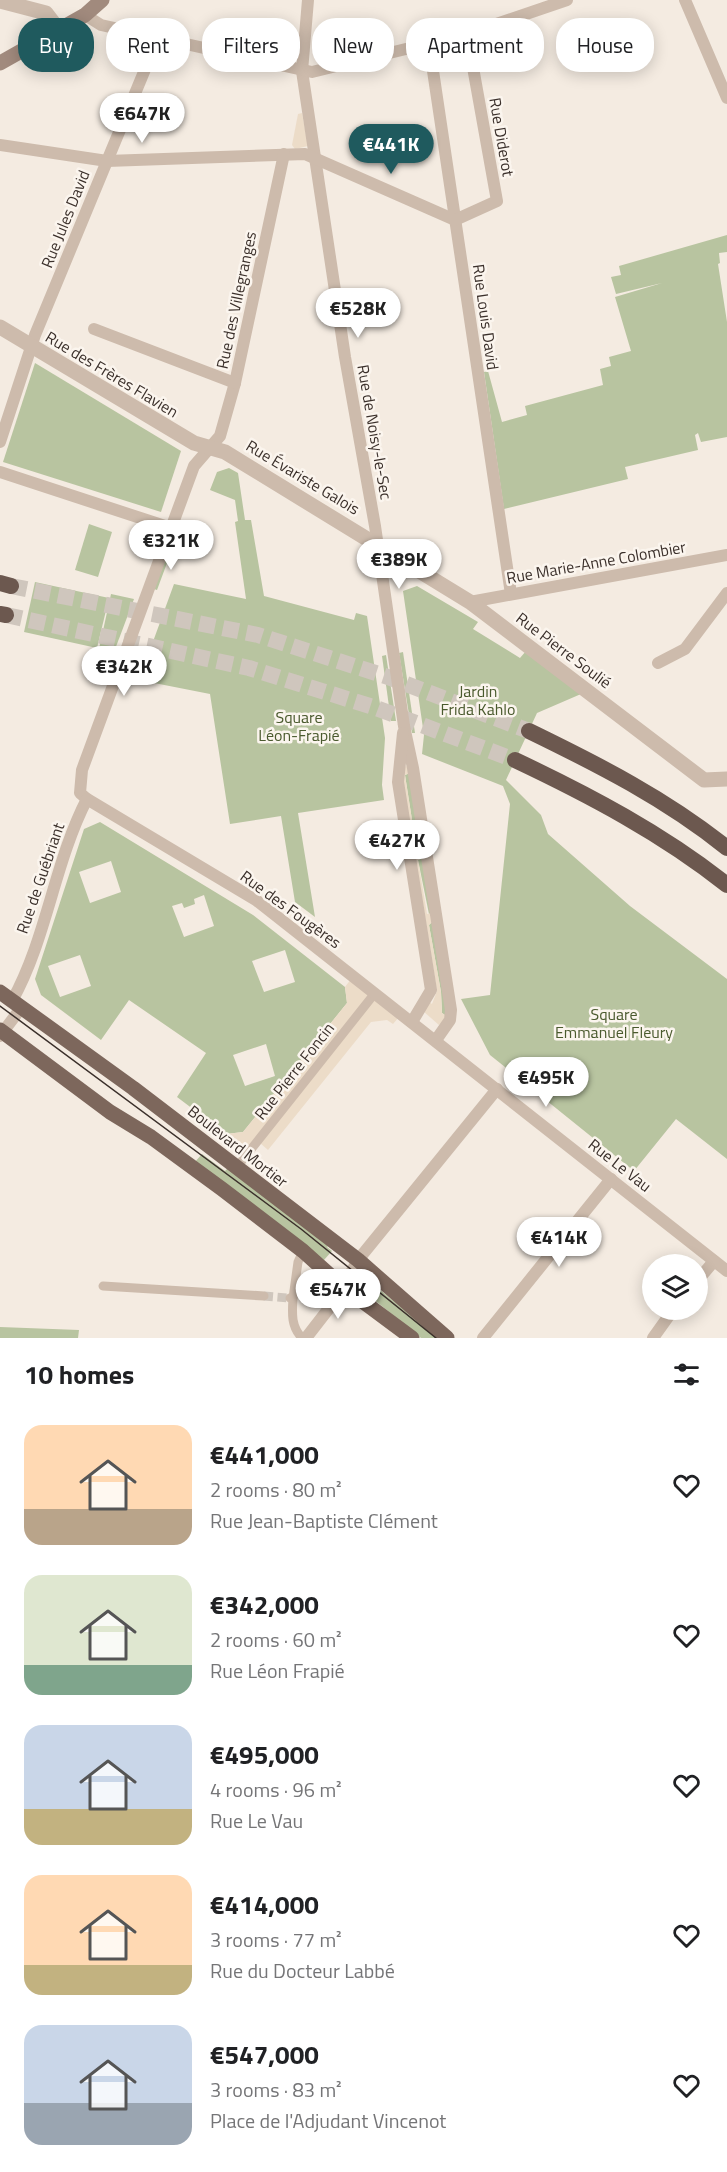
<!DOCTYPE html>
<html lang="en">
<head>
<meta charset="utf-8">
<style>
  :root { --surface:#fff; --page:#f2f2f2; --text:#202124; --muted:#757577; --accent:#1f5a5e }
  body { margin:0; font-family:"Titillium Web",sans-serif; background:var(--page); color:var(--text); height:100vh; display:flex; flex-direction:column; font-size:22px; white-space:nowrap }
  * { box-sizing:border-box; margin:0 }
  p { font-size:20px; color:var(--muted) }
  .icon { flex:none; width:33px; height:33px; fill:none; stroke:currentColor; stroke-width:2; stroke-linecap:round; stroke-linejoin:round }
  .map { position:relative; height:1338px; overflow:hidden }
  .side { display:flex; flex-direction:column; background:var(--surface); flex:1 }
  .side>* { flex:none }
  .banner { position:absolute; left:18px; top:18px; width:692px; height:54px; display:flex; gap:12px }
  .tools { position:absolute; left:642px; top:1254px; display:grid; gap:12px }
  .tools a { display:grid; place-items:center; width:66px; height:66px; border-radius:50%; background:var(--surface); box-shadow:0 3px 15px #0003; font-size:30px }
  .price { position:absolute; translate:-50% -51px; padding:0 14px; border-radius:21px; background:#fff; color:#222; font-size:20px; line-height:39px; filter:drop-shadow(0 2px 3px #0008) }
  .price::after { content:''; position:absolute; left:50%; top:36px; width:18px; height:14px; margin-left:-9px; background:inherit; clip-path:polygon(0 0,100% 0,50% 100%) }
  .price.current { background:var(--accent); color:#fff }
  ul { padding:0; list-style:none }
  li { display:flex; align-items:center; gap:18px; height:150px; padding:0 24px }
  li span { display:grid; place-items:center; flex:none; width:168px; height:120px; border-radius:18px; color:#555 }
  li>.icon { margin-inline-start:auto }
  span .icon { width:72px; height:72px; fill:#fffc; stroke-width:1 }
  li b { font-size:26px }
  h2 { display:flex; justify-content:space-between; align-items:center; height:72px; padding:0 24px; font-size:26px }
  .pill { padding:0 21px; border-radius:24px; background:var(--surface); box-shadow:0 3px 15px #0003; font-size:21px; line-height:54px }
  .pill.current { background:var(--accent); color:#fff }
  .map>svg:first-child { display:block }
  .green { fill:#b8c4a0; fill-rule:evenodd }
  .plaza { fill:#ecdcc8 }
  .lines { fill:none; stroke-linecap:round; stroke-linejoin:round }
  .pedestrian-tunnel { stroke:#cfc6bd; stroke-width:9; stroke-dasharray:9 4.5; stroke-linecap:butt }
  .trunk-tunnel { stroke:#cfc6bd; stroke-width:16; stroke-dasharray:16 8; stroke-linecap:butt }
  .pedestrian { stroke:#cdbbac; stroke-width:9 }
  .minor { stroke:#cdbbac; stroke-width:12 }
  .tertiary { stroke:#cdbbac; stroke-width:15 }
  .secondary { stroke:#a18a7d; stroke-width:15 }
  .primary { stroke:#7d675c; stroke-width:15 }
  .trunk { stroke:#6c584f; stroke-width:16 }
  .tram { stroke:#3b302b; stroke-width:1.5 }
  .labels { text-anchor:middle; stroke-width:5; stroke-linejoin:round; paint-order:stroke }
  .street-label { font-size:16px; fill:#3b302b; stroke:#fbf5ee }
  .park-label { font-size:16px; fill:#4a5a2e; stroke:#fbf5ee }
</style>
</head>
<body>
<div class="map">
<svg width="727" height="1338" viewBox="0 0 727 1338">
  <rect width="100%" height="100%" fill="#f4ebe1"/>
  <g class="green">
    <path d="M727 235V252L719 253 720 263 718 264 727 322V437L701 442 698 433 695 435 698 450 625 467 628 479 504 509 484 372 488 371 502 422 527 415 525 406 603 385 600 369 611 366 609 357 631 351 615 297 662 283 616 294 611 277 621 275 619 266Z"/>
    <path d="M35 363 181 451 161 512 3 462Z"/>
    <path d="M229 468 238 473 245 520H251L264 596 354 620 356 613 367 616 385 738 382 785 384 800 298 813 315 917 295 902 281 816 230 824 210 694 139 680 174 584 246 599 235 522 238 521 235 500 210 490 217 472Z"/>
    <path d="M89 524 112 532 98 577 75 570Z"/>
    <path d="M175 535 177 536 157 590 154 589Z"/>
    <path d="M35 582 109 598 97 648 24 632Z"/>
    <path d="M417 586 478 622 473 629 520 658 526 651 581 694 537 713 506 780 541 815 548 834 630 906 727 979V1159L676 1119 634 1171 490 1055 461 999 490 995 510 804 503 786 422 754 424 735 403 591Z"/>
    <path d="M111 594 134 599 114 652 99 649Z"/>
    <path d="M403 652 415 733H412L399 653Z"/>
    <path d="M386 655 396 721H391L382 656Z"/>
    <path d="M410 773 422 851 417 852 405 775Z"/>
    <path d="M100 822 253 915 345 987 347 1003 243 1132 226 1134 177 1097 206 1053 129 1000 101 1040 41 995 35 979 84 829ZM111 861 121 892 90 903 79 872ZM204 895 214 926 184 937 172 906 182 903 184 908 195 904 194 899ZM285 950 295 982 264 992 252 961ZM80 955 91 986 60 997 48 966ZM266 1044 275 1076 245 1086 233 1055Z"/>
    <path d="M423 858 432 913 429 914 418 860Z"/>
    <path d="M434 920 448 1017 442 1013 441 992 429 925Z"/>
    <path d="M202 1154 225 1171 229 1167 329 1245 327 1247 332 1251 324 1260 194 1163Z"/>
    <path d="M379 1289 438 1338H421L372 1298Z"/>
    <path d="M0 1327 79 1330 78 1338H0Z"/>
  </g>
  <g class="plaza">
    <path d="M302 113 308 146 295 149 292 145 298 114Z"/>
    <path d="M409 766 410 773 405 775 417 852 422 851 423 858 418 860 427 914 432 913 434 920 429 925 441 992 442 1013 448 1017 439 1025 423 1011 428 1001 432 1004 437 991 401 767Z"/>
    <path d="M351 979 399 1017 393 1024 387 1020 371 1022 268 1150 260 1143 247 1150 226 1134 243 1132 347 1003 345 987Z"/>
  </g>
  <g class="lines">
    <path class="pedestrian-tunnel" d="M264 1296 288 1298"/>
    <g class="trunk-tunnel">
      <path d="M11 586 258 635 388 677 529 731"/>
      <path d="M6 615 249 668 376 708 515 760"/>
    </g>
    <g class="pedestrian">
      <path d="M237 1167 375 993"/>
      <path d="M103 1286 264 1296"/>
      <path d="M290 1298H293C292 1314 291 1326 302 1338"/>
      <path d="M293 1298 298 1262 303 1251"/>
    </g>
    <g class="minor">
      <path d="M308 0 302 71 345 357 375 526 404 726 413 768 451 1010 450 1020 436 1040"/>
      <path d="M685 0 727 98"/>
      <path d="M85 15 101 25 312 72 467 34 567 0"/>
      <path d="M429 44 511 594"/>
      <path d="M0 145 107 161 305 154 455 220 497 201 467 34"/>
      <path d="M284 154 235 383 220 436 194 466 82 770 80 793 87 799 256 900 727 1271"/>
      <path d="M94 329 235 383"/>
      <path d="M0 442 35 335 158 38"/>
      <path d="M0 472 171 528"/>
      <path d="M470 602 727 555"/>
      <path d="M658 663 685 649 727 593"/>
      <path d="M403 733 398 782 431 990 412 1022"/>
      <path d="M12 1001C47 938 54 863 87 799"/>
      <path d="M0 1036 21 1008"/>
      <path d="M698 1280 714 1261"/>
      <path d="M306 1338 337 1298 358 1260 497 1089"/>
      <path d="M483 1338 611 1179"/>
      <path d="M653 1338 673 1310"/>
    </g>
    <g class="tertiary">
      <path d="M0 1 46 13 59 30"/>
      <path d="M0 327 194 443 225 452 470 602 704 780 727 779"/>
    </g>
    <path class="secondary" d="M0 63 85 15 102 0"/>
    <g class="primary">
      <path d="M0 992 133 1088 358 1260 447 1338"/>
      <path d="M0 1030 110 1112 151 1137 222 1189 303 1251 342 1286 412 1338"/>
    </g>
    <g class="trunk">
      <path d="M0 583 11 586"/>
      <path d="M0 614 6 615"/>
      <path d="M529 731C599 765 666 799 727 848"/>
      <path d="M515 760C589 795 663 834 727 885"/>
    </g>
    <path class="tram" d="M0 1006 301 1229 436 1338"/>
  </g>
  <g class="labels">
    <g class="street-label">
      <text transform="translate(502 137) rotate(80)" y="6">Rue Diderot</text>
      <text transform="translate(65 219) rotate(-68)" y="6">Rue Jules David</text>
      <text transform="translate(236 300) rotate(-78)" y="6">Rue des Villegranges</text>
      <text transform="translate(486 317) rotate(82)" y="6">Rue Louis David</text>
      <text transform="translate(112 374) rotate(31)" y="6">Rue des Frères Flavien</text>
      <text transform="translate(375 432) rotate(80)" y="6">Rue de Noisy-le-Sec</text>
      <text transform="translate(303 477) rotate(31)" y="6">Rue Évariste Galois</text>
      <text transform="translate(596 562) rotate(-10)" y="6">Rue Marie-Anne Colombier</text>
      <text transform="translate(564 650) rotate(37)" y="6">Rue Pierre Soulié</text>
      <text transform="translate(40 878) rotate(-71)" y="6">Rue de Guébriant</text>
      <text transform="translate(291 909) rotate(36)" y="6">Rue des Fougères</text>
      <text transform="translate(294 1071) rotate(-52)" y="6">Rue Pierre Foncin</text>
      <text transform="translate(238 1146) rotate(38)" y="6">Boulevard Mortier</text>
      <text transform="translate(620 1165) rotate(38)" y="6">Rue Le Vau</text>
    </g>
    <g class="park-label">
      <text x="478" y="697">Jardin<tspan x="478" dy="18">Frida Kahlo</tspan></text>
      <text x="299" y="723">Square<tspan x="299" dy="18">Léon-Frapié</tspan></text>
      <text x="614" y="1020">Square<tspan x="614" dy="18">Emmanuel Fleury</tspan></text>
    </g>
  </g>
</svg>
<div class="tools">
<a><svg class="icon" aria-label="layers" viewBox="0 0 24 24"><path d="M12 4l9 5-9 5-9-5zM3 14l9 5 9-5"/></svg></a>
</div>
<b class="price" style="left:142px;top:144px">€647K</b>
<b class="price current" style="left:391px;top:175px">€441K</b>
<b class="price" style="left:358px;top:339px">€528K</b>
<b class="price" style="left:171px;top:571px">€321K</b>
<b class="price" style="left:399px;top:590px">€389K</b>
<b class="price" style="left:124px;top:697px">€342K</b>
<b class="price" style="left:397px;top:871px">€427K</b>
<b class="price" style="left:546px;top:1108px">€495K</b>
<b class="price" style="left:559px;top:1268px">€414K</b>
<b class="price" style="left:338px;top:1320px">€547K</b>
<div class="banner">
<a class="pill current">Buy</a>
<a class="pill">Rent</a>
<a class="pill">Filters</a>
<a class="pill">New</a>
<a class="pill">Apartment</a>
<a class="pill">House</a>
</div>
</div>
<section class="side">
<h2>10 homes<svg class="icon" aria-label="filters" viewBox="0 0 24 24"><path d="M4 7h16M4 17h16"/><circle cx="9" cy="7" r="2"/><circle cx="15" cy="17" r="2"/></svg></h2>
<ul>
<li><span style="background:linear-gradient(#ffd9b3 70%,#b9a48a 0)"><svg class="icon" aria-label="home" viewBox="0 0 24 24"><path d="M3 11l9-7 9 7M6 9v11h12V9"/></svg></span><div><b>€441,000</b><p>2 rooms · 80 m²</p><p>Rue Jean-Baptiste Clément</p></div><svg class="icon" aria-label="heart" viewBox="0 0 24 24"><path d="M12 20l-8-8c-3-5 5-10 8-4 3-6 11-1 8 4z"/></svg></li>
<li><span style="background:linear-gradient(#dfe7d0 75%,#7fa58c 0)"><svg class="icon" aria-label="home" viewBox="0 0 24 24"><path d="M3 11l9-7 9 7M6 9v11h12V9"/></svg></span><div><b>€342,000</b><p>2 rooms · 60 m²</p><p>Rue Léon Frapié</p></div><svg class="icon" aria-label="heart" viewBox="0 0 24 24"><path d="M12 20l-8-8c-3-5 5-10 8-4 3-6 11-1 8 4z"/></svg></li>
<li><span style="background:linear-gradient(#c9d6e8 70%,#c2b280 0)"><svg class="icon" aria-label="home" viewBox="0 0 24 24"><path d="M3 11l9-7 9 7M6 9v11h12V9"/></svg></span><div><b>€495,000</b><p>4 rooms · 96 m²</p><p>Rue Le Vau</p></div><svg class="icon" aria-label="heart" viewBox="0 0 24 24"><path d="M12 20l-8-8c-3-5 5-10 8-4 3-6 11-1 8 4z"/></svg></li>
<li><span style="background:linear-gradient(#ffd9b3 75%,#c2b280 0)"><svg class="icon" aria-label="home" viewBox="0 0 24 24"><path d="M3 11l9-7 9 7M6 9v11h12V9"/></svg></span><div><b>€414,000</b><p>3 rooms · 77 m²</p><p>Rue du Docteur Labbé</p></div><svg class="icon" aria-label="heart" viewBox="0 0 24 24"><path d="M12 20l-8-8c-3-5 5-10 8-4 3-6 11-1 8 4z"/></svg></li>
<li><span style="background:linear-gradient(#c9d6e8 65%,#9aa5b1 0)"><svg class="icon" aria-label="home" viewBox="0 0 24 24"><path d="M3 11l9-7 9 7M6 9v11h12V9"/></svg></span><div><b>€547,000</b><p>3 rooms · 83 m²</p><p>Place de l'Adjudant Vincenot</p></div><svg class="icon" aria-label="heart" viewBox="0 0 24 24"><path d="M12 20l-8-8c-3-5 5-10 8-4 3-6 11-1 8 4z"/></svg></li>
</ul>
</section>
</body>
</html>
